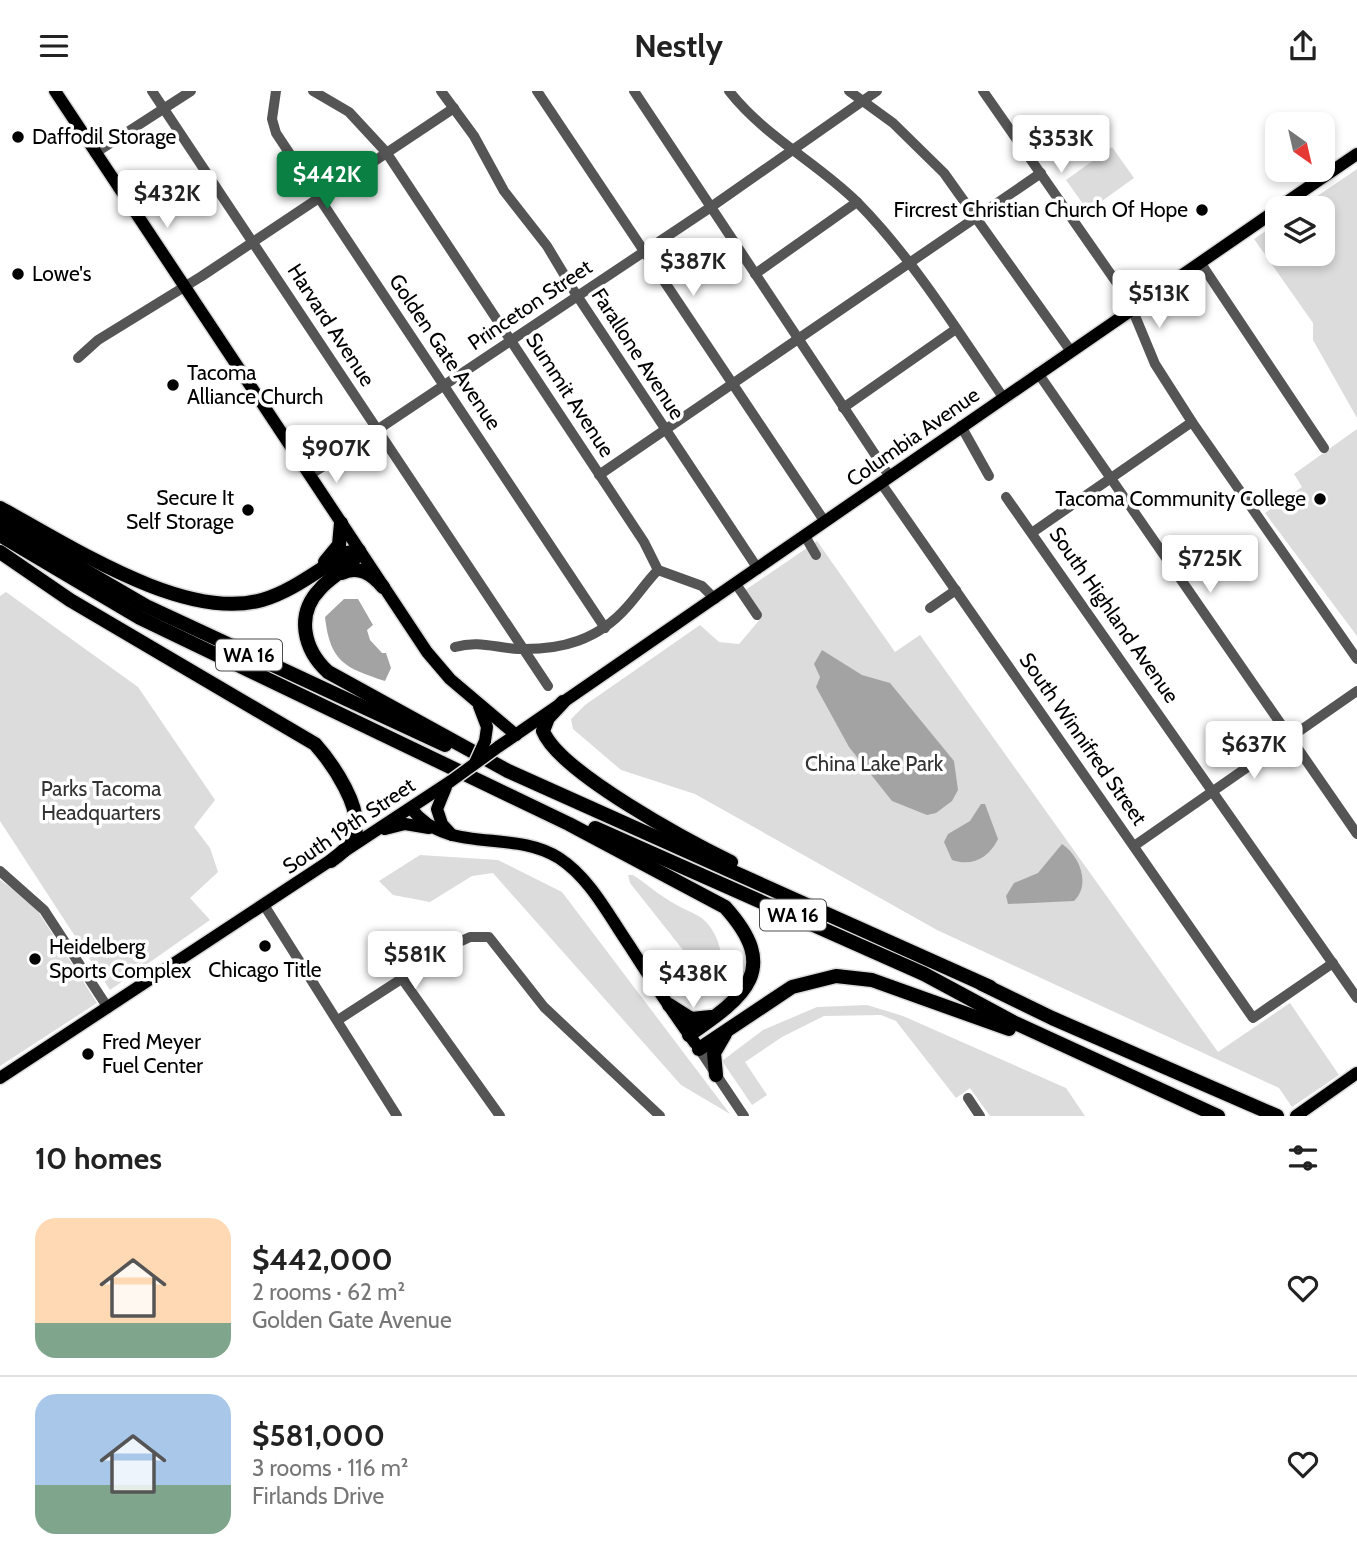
<!DOCTYPE html>
<html lang="en">
<head>
<meta charset="utf-8">
<style>
  :root { --surface:#fff; --page:#f2f2f2; --text:#222; --muted:#767676; --line:#e0e0e0; --accent:#0b8043 }
  body { margin:0; font-family:Cabin,sans-serif; background:var(--page); color:var(--text); height:100vh; display:flex; flex-direction:column; font-size:26px; white-space:nowrap }
  * { box-sizing:border-box; margin:0 }
  p { font-size:23px; color:var(--muted) }
  .icon { flex:none; width:38px; height:38px; fill:none; stroke:currentColor; stroke-width:2; stroke-linecap:round; stroke-linejoin:round }
  .map { position:relative; height:1025px; overflow:hidden }
  .panel { display:flex; flex-direction:column; background:var(--surface); flex:1 }
  .panel>* { flex:none }
  .needle { width:46px; rotate:146deg }
  .controls { position:absolute; left:1265px; top:21px; display:grid; gap:14px }
  .controls a { display:grid; place-items:center; width:70px; height:70px; border-radius:14px; background:var(--surface); box-shadow:0 4px 10px #0003; font-size:35px }
  .price { position:absolute; translate:-50% -60px; padding:0 16px; border-radius:7px; background:#fff; color:#222; font-size:23px; line-height:46px; filter:drop-shadow(0 2px 4px #0008) }
  .price::after { content:''; position:absolute; left:50%; top:42px; width:21px; height:16px; margin-left:-10px; background:inherit; clip-path:polygon(0 0,100% 0,50% 100%) }
  .price.active { background:var(--accent); color:#fff }
  ul { padding:0; list-style:none }
  li { display:flex; align-items:center; gap:21px; height:175px; padding:0 35px }
  li+li { border-top:2px solid var(--line) }
  li span { display:grid; place-items:center; flex:none; width:196px; height:140px; border-radius:21px; color:#555 }
  li>.icon { margin-inline-start:auto }
  span .icon { width:84px; height:84px; fill:#fffc; stroke-width:1 }
  li b { font-size:30px }
  h2 { display:flex; justify-content:space-between; align-items:center; height:84px; padding:0 35px; font-size:30px }
  header { display:flex; justify-content:space-between; align-items:center; height:91px; padding:0 35px; background:var(--surface); font-size:32px; font-weight:800 }
  .map>svg:first-child { display:block }
  .green { fill:#dcdcdc }
  .water { fill:#a3a3a3 }
  .lines { fill:none; stroke-linecap:round; stroke-linejoin:round }
  .major-casing { stroke:#dbdbdb; stroke-width:15 }
  .highway-casing { stroke:#dbdbdb; stroke-width:17 }
  .minor { stroke:#555; stroke-width:10 }
  .major { stroke:#000; stroke-width:12 }
  .highway { stroke:#000; stroke-width:14 }
  .major-bridge-casing { stroke:#dbdbdb; stroke-width:15; stroke-linecap:butt }
  .major-bridge { stroke:#000; stroke-width:12 }
  .poi-dot { fill:#000; stroke:#fff; stroke-width:2.5 }
  .labels { text-anchor:middle; stroke-width:7; stroke-linejoin:round; paint-order:stroke }
  .shield { fill:#fff; stroke:#4c4c4c; stroke-width:2 }
  .shield-label { font-size:19px; font-weight:bold; fill:#000 }
  .poi-label { font-size:21px; fill:#000; stroke:#fff; text-anchor:start }
  .street-label { font-size:21px; fill:#000; stroke:#fff }
  .park-label { font-size:21px; fill:#333; stroke:#fff }
</style>
</head>
<body>
<header><svg class="icon" aria-label="menu" viewBox="0 0 24 24"><path d="M4 6h16M4 12h16M4 18h16"/></svg>Nestly<svg class="icon" aria-label="share" viewBox="0 0 24 24"><path d="M12 15V3M7 8l5-5 5 5M5 13v7h14v-7"/></svg></header>
<div class="map">
<svg width="1357" height="1025" viewBox="0 0 1357 1025">
  <rect width="100%" height="100%" fill="#fff"/>
  <g class="green">
    <path d="M1112 56 1134 87 1088 120 1066 89Z"/>
    <path d="M1357 78V327L1313 249V232L1254 148 1277 132 1278 163H1323V117H1300Z"/>
    <path d="M1357 338V545L1265 422 1302 396 1294 383Z"/>
    <path d="M817 450 895 561 920 544 1218 961 1290 912 1339 984 1292 1016 1279 997 937 839 695 703 621 679 573 638 571 628 585 614 700 534 719 551 739 553 762 526 744 500Z"/>
    <path d="M6 501 138 596 215 709 194 736 210 757 218 781 190 807 210 829 110 899 0 730V505Z"/>
    <path d="M420 764 498 769 562 801 730 1023 681 994 493 782 472 785 430 811 393 804 379 790Z"/>
    <path d="M628 784H633C647 793 660 805 675 813 683 818 692 821 700 826 717 837 727 868 719 886L712 888 687 864 630 792Z"/>
    <path d="M0 789 32 811 97 912 0 975Z"/>
    <path d="M867 914 903 925 1066 997 1085 1025H990L970 997 956 1007 896 930 881 924 824 925 782 946 745 971 767 1004 752 1014 722 970 763 939 817 916Z"/>
  </g>
  <g class="water">
    <path d="M344 508H358L373 534 367 539 370 549 382 562H386L391 577 385 590C345 577 330 571 325 526Z"/>
    <path d="M822 559 862 584 890 592 954 670 958 699 952 710 936 722 927 724 892 710 849 656 816 596 820 586 814 573Z"/>
    <path d="M981 713H985L998 748C989 767 972 776 952 769L944 751 948 743 970 730Z"/>
    <path d="M1062 753C1080 765 1091 794 1074 810L1008 813 1006 805 1014 792 1038 782Z"/>
  </g>
  <g class="lines">
    <defs>
      <g id="major">
        <path d="M55 0 427 561 450 588 516 644"/>
        <path d="M1278 117 1357 63"/>
        <path d="M479 615 487 636 485 650"/>
        <path d="M498 656 1278 118"/>
        <path d="M446 696 437 718 442 733 452 744"/>
        <path d="M411 717C447 765 512 737 559 767 590 787 609 825 629 854 650 887 672 920 695 952"/>
        <path d="M385 738 405 733 429 737"/>
        <path d="M0 987 451 690"/>
        <path d="M1296 1025 1357 982"/>
      </g>
      <g id="highway">
        <path d="M0 417C69 454 184 531 262 509 293 500 319 478 347 462L359 460"/>
        <path d="M0 430 146 515 445 654"/>
        <path d="M0 444 140 527 569 733 725 816C781 878 746 905 689 944"/>
        <path d="M359 460C351 477 332 484 320 498 295 524 304 559 328 581L508 680 990 896"/>
        <path d="M0 461 70 509 315 653C332 672 365 719 354 746 350 756 340 763 331 770"/>
        <path d="M325 471 339 454 341 432"/>
        <path d="M342 482C359 474 372 483 383 496"/>
        <path d="M563 611 548 627 543 640C559 681 690 751 731 771"/>
        <path d="M595 737 924 883 1013 931 1218 1025"/>
        <path d="M982 893 1052 927 1277 1025"/>
        <path d="M669 914 691 928 711 926"/>
        <path d="M699 958 792 896 836 885 872 889 1009 938"/>
        <path d="M716 984 714 962 725 943"/>
      </g>
    </defs>
    <use href="#major" class="major-casing"/>
    <use href="#highway" class="highway-casing"/>
    <g class="minor">
      <path d="M152 0 548 595"/>
      <path d="M276 0 272 28 276 42 605 537"/>
      <path d="M313 0 349 21 386 61 644 451 658 479 702 495 715 508"/>
      <path d="M441 0 474 45 504 100 547 155 574 200 758 478"/>
      <path d="M537 0 825 431"/>
      <path d="M634 0 890 386"/>
      <path d="M729 0C765 46 818 72 858 112 914 169 958 241 1003 306"/>
      <path d="M849 0 893 32 944 82 1070 259"/>
      <path d="M983 0 1128 208 1155 273 1192 331 1357 568"/>
      <path d="M95 62 191 0"/>
      <path d="M1200 171 1324 357"/>
      <path d="M755 183 857 111"/>
      <path d="M78 267 98 249 202 185 454 17"/>
      <path d="M1038 282 1357 743"/>
      <path d="M843 317 956 238"/>
      <path d="M961 335 989 385"/>
      <path d="M377 339 711 116 877 0"/>
      <path d="M314 381 337 367"/>
      <path d="M599 384 1041 82"/>
      <path d="M881 392 1253 927 1333 872"/>
      <path d="M1006 406 1357 907"/>
      <path d="M1033 441 1192 331"/>
      <path d="M805 445 816 464"/>
      <path d="M736 493 757 524"/>
      <path d="M930 517 956 499"/>
      <path d="M455 556C479 549 496 557 519 558 562 559 598 549 627 516 638 504 647 490 658 479"/>
      <path d="M1134 755 1357 600"/>
      <path d="M0 780 44 819 108 917"/>
      <path d="M264 814 397 1025"/>
      <path d="M403 889 500 1025"/>
      <path d="M338 929 457 852 470 846H489L544 916 660 1025"/>
      <path d="M699 958 744 1025"/>
      <path d="M968 1007 980 1025"/>
    </g>
    <use href="#major" class="major"/>
    <use href="#highway" class="highway"/>
    <defs>
      <g id="major-bridge">
        <path d="M475 672 485 650"/>
        <path d="M451 690 498 656"/>
      </g>
    </defs>
    <use href="#major-bridge" class="major-bridge-casing"/>
    <use href="#major-bridge" class="major-bridge"/>
  </g>
  <g class="poi-dot">
    <circle cx="18" cy="46" r="7"/>
    <circle cx="1202" cy="119" r="7"/>
    <circle cx="18" cy="183" r="7"/>
    <circle cx="173" cy="294" r="7"/>
    <circle cx="1320" cy="408" r="7"/>
    <circle cx="248" cy="419" r="7"/>
    <circle cx="265" cy="855" r="7"/>
    <circle cx="35" cy="868" r="7"/>
    <circle cx="88" cy="963" r="7"/>
  </g>
  <g class="labels">
    <g class="shield">
      <rect x="216" y="548.5" width="66" height="31" rx="5"/>
      <rect x="760" y="808.5" width="66" height="31" rx="5"/>
    </g>
    <g class="shield-label">
      <text x="249" y="571">WA 16</text>
      <text x="793" y="831">WA 16</text>
    </g>
    <g class="poi-label">
      <text x="32" y="53">Daffodil Storage</text>
      <text x="1188" y="126" text-anchor="end">Fircrest Christian Church Of Hope</text>
      <text x="32" y="190">Lowe's</text>
      <text x="187" y="289">Tacoma<tspan x="187" dy="24">Alliance Church</tspan></text>
      <text x="234" y="414" text-anchor="end">Secure It<tspan x="234" dy="24">Self Storage</tspan></text>
      <text x="1306" y="415" text-anchor="end">Tacoma Community College</text>
      <text x="49" y="863">Heidelberg<tspan x="49" dy="24">Sports Complex</tspan></text>
      <text x="265" y="886" text-anchor="middle">Chicago Title</text>
      <text x="102" y="958">Fred Meyer<tspan x="102" dy="24">Fuel Center</tspan></text>
    </g>
    <g class="street-label">
      <text transform="translate(530 214) rotate(-34)" y="7">Princeton Street</text>
      <text transform="translate(331 234) rotate(57)" y="7">Harvard Avenue</text>
      <text transform="translate(445 261) rotate(56)" y="7">Golden Gate Avenue</text>
      <text transform="translate(638 263) rotate(57)" y="7">Farallone Avenue</text>
      <text transform="translate(570 304) rotate(57)" y="7">Summit Avenue</text>
      <text transform="translate(913 346) rotate(-35)" y="7">Columbia Avenue</text>
      <text transform="translate(1114 524) rotate(55)" y="7">South Highland Avenue</text>
      <text transform="translate(1083 648) rotate(55)" y="7">South Winnifred Street</text>
      <text transform="translate(349 735) rotate(-34)" y="7">South 19th Street</text>
    </g>
    <g class="park-label">
      <text x="874" y="680">China Lake Park</text>
      <text x="101" y="705">Parks Tacoma<tspan x="101" dy="24">Headquarters</tspan></text>
    </g>
  </g>
</svg>
<div class="controls">
<a><svg class="needle" viewBox="-14 -14 28 28"><path d="M0-13l5 13h-10z" fill="#e53935"/><path d="M0 13l5-13h-10z" fill="#767676"/></svg></a>
<a><svg class="icon" aria-label="layers" viewBox="0 0 24 24"><path d="M12 4l9 5-9 5-9-5zM3 14l9 5 9-5"/></svg></a>
</div>
<b class="price" style="left:1061px;top:84px">$353K</b>
<b class="price active" style="left:327px;top:120px">$442K</b>
<b class="price" style="left:167px;top:139px">$432K</b>
<b class="price" style="left:693px;top:207px">$387K</b>
<b class="price" style="left:1159px;top:239px">$513K</b>
<b class="price" style="left:336px;top:394px">$907K</b>
<b class="price" style="left:1210px;top:504px">$725K</b>
<b class="price" style="left:1254px;top:690px">$637K</b>
<b class="price" style="left:415px;top:900px">$581K</b>
<b class="price" style="left:693px;top:919px">$438K</b>
</div>
<section class="panel">
<h2>10 homes<svg class="icon" aria-label="filters" viewBox="0 0 24 24"><path d="M4 7h16M4 17h16"/><circle cx="9" cy="7" r="2"/><circle cx="15" cy="17" r="2"/></svg></h2>
<ul>
<li><span style="background:linear-gradient(#ffd9b3 75%,#7fa58c 0)"><svg class="icon" aria-label="home" viewBox="0 0 24 24"><path d="M3 11l9-7 9 7M6 9v11h12V9"/></svg></span><div><b>$442,000</b><p>2 rooms · 62 m²</p><p>Golden Gate Avenue</p></div><svg class="icon" aria-label="heart" viewBox="0 0 24 24"><path d="M12 20l-8-8c-3-5 5-10 8-4 3-6 11-1 8 4z"/></svg></li>
<li><span style="background:linear-gradient(#a9c7e8 65%,#7fa58c 0)"><svg class="icon" aria-label="home" viewBox="0 0 24 24"><path d="M3 11l9-7 9 7M6 9v11h12V9"/></svg></span><div><b>$581,000</b><p>3 rooms · 116 m²</p><p>Firlands Drive</p></div><svg class="icon" aria-label="heart" viewBox="0 0 24 24"><path d="M12 20l-8-8c-3-5 5-10 8-4 3-6 11-1 8 4z"/></svg></li>
</ul>
</section>
</body>
</html>
